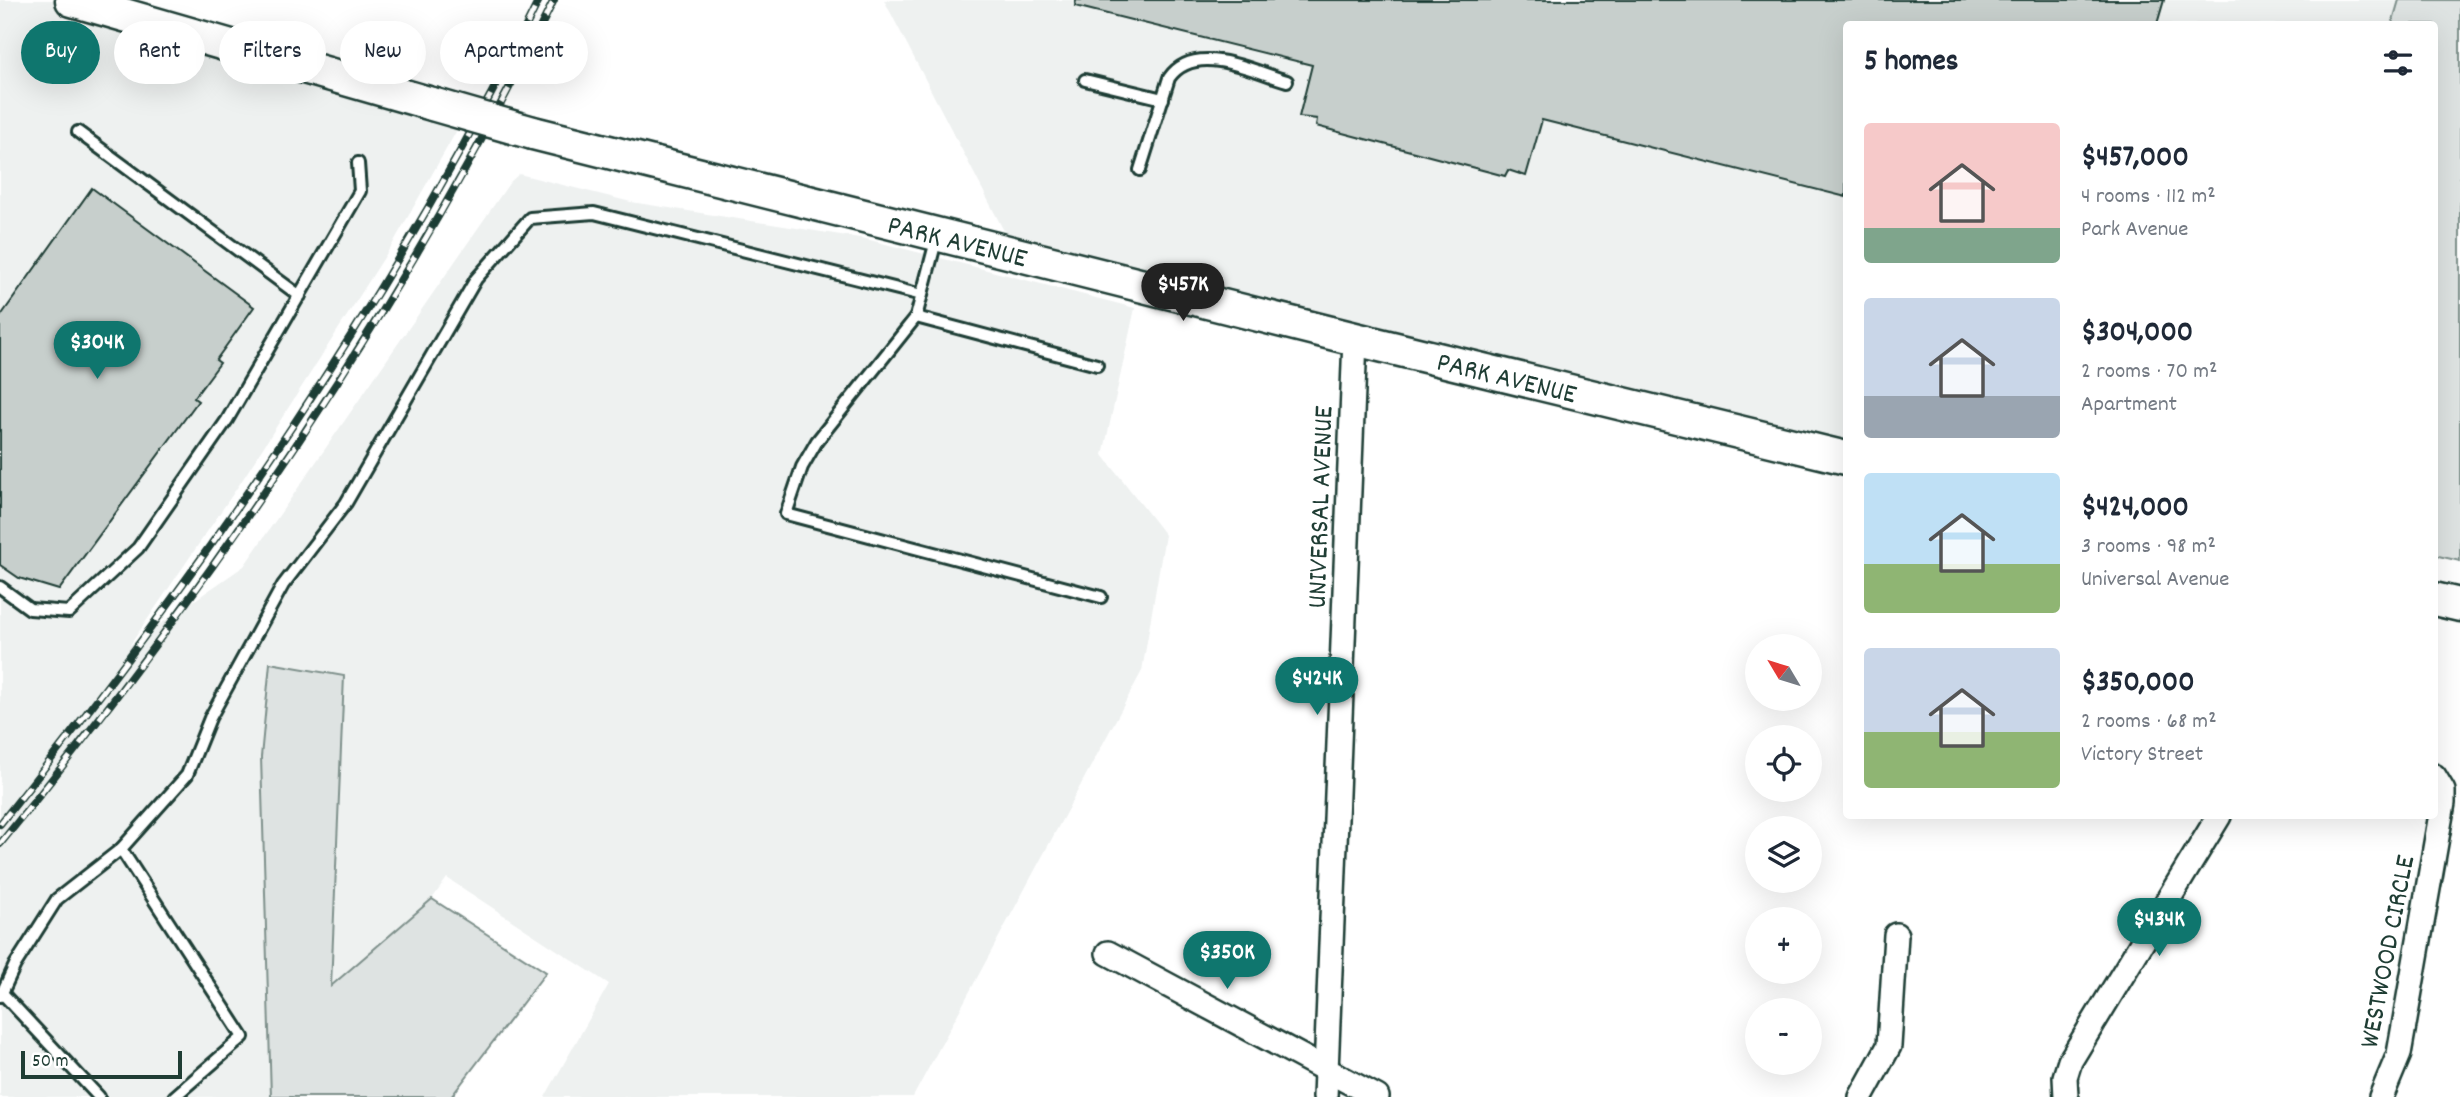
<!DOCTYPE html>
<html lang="en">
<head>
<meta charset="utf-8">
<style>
  :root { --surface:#fff; --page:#f6f6f7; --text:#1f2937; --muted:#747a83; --accent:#0f766e }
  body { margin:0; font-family:Dekko,sans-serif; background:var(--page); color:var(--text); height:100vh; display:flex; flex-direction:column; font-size:26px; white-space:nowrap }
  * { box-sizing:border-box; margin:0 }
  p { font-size:23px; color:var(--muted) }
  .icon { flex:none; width:38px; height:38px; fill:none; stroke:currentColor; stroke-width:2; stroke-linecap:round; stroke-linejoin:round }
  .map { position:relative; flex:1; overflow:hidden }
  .details { position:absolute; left:1843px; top:21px; width:595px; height:798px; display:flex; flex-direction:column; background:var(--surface); border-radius:7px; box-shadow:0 7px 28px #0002 }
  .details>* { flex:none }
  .top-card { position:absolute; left:21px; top:21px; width:665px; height:63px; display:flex; gap:14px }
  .needle { width:46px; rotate:308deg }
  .fabs { position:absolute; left:1745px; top:634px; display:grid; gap:14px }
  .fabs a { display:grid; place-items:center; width:77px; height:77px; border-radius:50%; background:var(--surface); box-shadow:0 7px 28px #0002; font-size:35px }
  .scale { position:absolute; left:21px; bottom:18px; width:161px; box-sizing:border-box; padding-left:7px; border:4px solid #1f3d34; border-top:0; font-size:19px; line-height:24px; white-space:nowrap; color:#1f3d34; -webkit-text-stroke:5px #fff; paint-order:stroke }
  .price { position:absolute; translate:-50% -60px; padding:0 16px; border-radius:24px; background:var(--accent); color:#fff; font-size:23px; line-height:46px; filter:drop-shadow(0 2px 4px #0008) }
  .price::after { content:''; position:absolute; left:50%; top:42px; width:21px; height:16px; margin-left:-10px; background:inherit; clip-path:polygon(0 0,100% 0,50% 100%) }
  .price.current { background:#222; color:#fff }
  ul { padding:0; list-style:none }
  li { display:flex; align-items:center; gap:21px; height:175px; padding:0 21px }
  li span { display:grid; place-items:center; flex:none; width:196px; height:140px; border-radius:7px; color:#555 }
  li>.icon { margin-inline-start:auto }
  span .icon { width:84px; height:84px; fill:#fffc; stroke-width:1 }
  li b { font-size:30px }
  h2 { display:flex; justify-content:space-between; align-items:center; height:84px; padding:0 21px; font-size:30px }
  .tag { padding:0 24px; border-radius:32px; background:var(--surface); box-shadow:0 7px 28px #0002; font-size:24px; line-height:63px }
  .tag.current { background:var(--accent); color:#fff }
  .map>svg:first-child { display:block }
  .built { fill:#eef1f0 }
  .green { fill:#dee3e2; stroke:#7e908b; stroke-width:2 }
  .building { fill:#c7cfcc; stroke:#1f3d34; stroke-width:2 }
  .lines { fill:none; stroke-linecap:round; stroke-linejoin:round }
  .lane-casing { stroke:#1f3d34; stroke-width:16 }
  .street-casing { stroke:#1f3d34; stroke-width:28 }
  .secondary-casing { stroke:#1f3d34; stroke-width:37 }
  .lane { stroke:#fff; stroke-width:10 }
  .street { stroke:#fff; stroke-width:23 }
  .secondary { stroke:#fff; stroke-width:32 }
  .rail-casing { stroke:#1f3d34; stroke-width:8 }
  .rail { stroke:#fff; stroke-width:5; stroke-dasharray:16; stroke-linecap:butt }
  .secondary-bridge-casing { stroke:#1f3d34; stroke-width:37; stroke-linecap:butt }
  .secondary-bridge { stroke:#fff; stroke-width:32 }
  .labels { text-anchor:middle; stroke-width:5; stroke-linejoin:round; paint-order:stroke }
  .street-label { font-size:28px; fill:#1f3d34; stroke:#fff }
</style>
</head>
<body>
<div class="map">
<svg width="2460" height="1097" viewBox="0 0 2460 1097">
  <rect width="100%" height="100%" fill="#fff"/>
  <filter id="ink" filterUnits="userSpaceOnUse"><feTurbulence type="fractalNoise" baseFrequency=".0143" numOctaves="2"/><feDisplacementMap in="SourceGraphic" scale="14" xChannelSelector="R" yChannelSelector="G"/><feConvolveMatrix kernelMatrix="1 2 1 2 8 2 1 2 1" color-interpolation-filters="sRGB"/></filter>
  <g filter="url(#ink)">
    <g class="built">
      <path d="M0 0H72L466 114 392 245 241 482 130 645 244 566 510 182 519 174 631 202 866 239 1135 308 1103 455 1165 535 1142 671 913 1097H545L609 984 447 878 432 899 331 986 344 676 271 663 261 757 271 1097H0Z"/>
      <path d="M884 0H2399L2392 24H1846V458L1016 254Z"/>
    </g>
    <g class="green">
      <path d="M2399 0H2460V561L2434 555V24H2392Z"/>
      <path d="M270 663 344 676 331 986 432 899 546 972 451 1097H271L261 757Z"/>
    </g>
    <g class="building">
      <path d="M1076 0H2164L2157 24H1846V197L1542 120 1526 176 1508 170 1505 176 1316 126 1317 119 1299 117 1312 65 1075 6Z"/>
      <path d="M92 188 254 307 216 360 220 363 194 398 198 401 59 590 19 578 0 565V317Z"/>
    </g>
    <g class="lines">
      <defs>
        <g id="lane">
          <path d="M1085 80 1163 99"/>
          <path d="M78 132 300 296"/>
          <path d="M1140 170 1169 78C1195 41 1252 71 1287 81"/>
          <path d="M937 237 916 317 1097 365"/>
          <path d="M916 317 817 441 802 467 786 514 1101 597"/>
          <path d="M0 587 30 609 69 612 138 548 227 420 360 191 358 163"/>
          <path d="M121 849 187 775 210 718 283 585 346 503 476 279 530 218 594 213 922 295"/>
          <path d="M2 993 15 965 57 899 121 849 243 1037 174 1097"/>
          <path d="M0 996 2 993 99 1097"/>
        </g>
        <g id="street">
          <path d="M1108 953 1377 1097"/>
          <path d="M1325 1097 1355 339"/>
          <path d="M1861 1097 1889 1046 1896 935"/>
          <path d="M2066 1097 2065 1077 2070 1061 2219 816"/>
          <path d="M2381 1097 2399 1054 2443 803V791L2434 776"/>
        </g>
        <g id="secondary">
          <path d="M72 0 432 104"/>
          <path id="s1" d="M533 133 1355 339 1846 458"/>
          <path d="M2434 599 2460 605"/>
        </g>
      </defs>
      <use href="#lane" class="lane-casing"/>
      <use href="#street" class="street-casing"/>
      <use href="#secondary" class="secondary-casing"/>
      <use href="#lane" class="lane"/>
      <use href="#street" class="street"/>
      <use href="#secondary" class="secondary"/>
      <defs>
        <g id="rail">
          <path d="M0 824C205 567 394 296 539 0"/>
          <path d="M0 844C213 583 405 303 554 0"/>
        </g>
      </defs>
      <use href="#rail" class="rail-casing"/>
      <use href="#rail" class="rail"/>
      <defs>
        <path id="secondary-bridge" d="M432 104 533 133"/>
      </defs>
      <use href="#secondary-bridge" class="secondary-bridge-casing"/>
      <use href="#secondary-bridge" class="secondary-bridge"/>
    </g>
  </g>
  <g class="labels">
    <g class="street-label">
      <text dy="10" stroke="none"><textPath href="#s1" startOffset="438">PARK AVENUE</textPath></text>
      <text dy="10" stroke="none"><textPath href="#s1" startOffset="1004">PARK AVENUE</textPath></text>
      <text transform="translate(1318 507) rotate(-88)" y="10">UNIVERSAL AVENUE</text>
      <text transform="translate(2385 951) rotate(-79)" y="10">WESTWOOD CIRCLE</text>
    </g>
  </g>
</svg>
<div class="fabs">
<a><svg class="needle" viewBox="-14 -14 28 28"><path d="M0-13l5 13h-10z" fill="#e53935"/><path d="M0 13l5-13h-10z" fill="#747a83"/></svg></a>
<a><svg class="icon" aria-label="locate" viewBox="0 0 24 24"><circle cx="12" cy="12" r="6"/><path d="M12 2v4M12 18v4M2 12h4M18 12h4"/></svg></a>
<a><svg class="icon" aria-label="layers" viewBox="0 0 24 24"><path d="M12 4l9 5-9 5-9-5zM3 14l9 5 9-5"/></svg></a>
<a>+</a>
<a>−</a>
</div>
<div class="scale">50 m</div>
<b class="price current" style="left:1183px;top:323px">$457K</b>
<b class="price" style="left:97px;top:381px">$304K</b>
<b class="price" style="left:1317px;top:717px">$424K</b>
<b class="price" style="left:2159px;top:958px">$434K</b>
<b class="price" style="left:1227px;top:991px">$350K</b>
<div class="top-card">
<a class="tag current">Buy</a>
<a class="tag">Rent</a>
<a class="tag">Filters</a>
<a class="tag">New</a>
<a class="tag">Apartment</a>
</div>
<section class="details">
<h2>5 homes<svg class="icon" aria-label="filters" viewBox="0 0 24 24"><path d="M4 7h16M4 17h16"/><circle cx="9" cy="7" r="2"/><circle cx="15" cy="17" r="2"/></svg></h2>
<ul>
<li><span style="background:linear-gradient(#f6c9c9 75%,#7fa58c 0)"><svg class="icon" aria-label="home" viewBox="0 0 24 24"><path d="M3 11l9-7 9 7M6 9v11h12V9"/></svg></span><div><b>$457,000</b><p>4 rooms · 112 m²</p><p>Park Avenue</p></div></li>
<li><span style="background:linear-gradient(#c9d6e8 70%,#9aa5b1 0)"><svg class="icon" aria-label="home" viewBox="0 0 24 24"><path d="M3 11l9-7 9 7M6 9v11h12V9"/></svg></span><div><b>$304,000</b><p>2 rooms · 70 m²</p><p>Apartment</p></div></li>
<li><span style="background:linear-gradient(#bfe0f5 65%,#8fb573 0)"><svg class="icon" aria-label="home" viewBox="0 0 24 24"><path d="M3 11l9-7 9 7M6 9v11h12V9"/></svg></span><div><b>$424,000</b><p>3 rooms · 98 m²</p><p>Universal Avenue</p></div></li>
<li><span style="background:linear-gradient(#c9d6e8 60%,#8fb573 0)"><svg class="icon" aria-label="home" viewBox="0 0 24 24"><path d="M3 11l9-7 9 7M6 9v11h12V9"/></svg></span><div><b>$350,000</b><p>2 rooms · 68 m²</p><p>Victory Street</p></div></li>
</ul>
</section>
</div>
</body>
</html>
